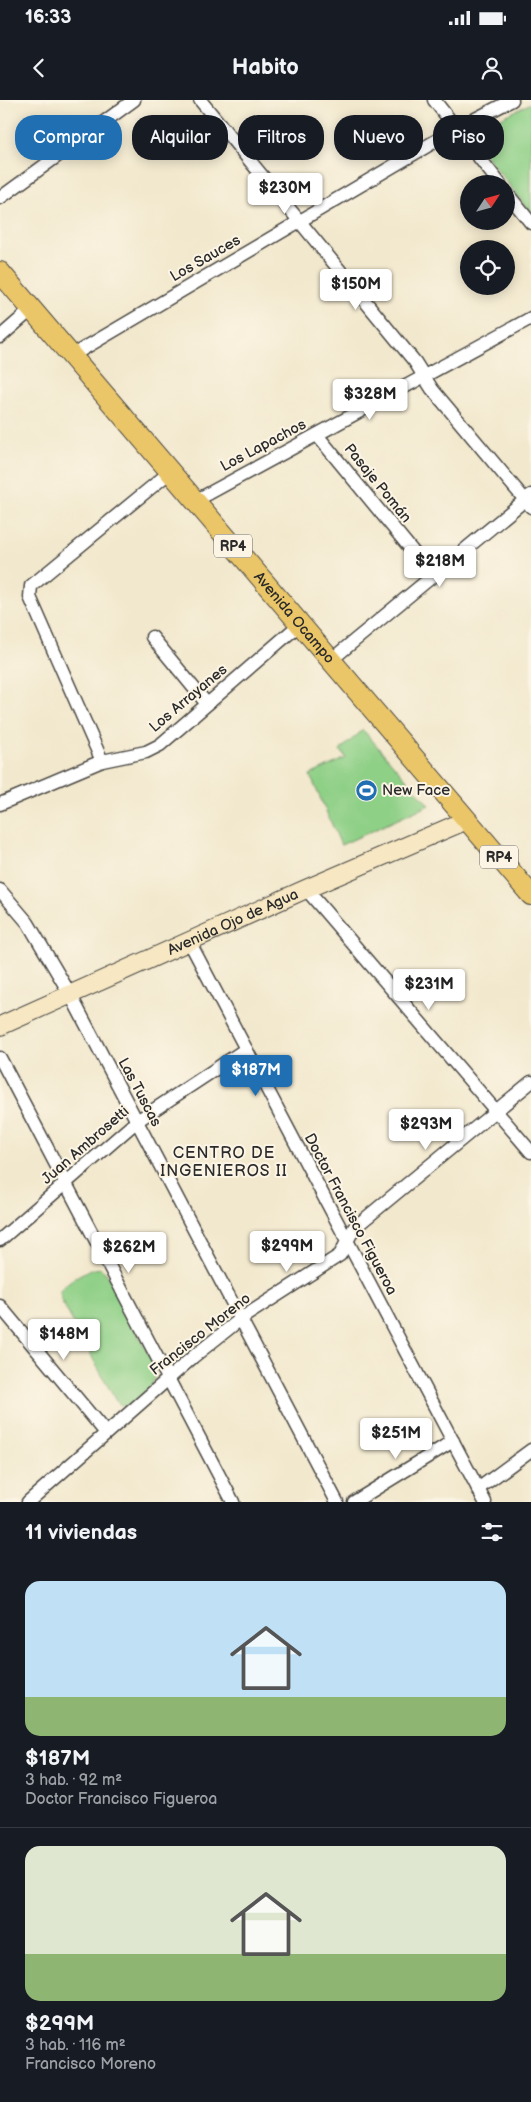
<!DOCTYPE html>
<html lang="es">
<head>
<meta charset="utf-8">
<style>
  :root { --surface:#171b24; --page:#20242c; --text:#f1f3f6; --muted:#9ea1a6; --line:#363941; --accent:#1f6fb2 }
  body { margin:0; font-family:"Balsamiq Sans",sans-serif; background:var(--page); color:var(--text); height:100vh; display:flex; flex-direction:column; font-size:19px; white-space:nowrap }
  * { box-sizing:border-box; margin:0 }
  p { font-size:16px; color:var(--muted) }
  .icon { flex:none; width:28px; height:28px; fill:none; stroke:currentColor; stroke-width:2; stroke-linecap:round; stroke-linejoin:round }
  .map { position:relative; height:1402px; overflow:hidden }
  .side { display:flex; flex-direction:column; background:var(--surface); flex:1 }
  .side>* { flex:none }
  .banner { position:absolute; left:15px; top:15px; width:501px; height:45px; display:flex; gap:10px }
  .needle { width:32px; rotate:54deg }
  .controls { position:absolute; left:460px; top:75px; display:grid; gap:10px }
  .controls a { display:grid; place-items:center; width:55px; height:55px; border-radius:50%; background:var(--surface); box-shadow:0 2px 12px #0003; font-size:25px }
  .price { position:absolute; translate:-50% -42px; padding:0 11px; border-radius:5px; background:#fff; color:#222; font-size:16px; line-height:32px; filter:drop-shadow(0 1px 2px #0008) }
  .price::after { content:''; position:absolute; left:50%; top:30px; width:15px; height:11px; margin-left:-8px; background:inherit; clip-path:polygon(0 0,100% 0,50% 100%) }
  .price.current { background:var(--accent); color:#fff }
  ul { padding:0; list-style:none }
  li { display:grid; align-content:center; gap:10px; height:265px; padding:0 25px }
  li+li { border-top:1px solid var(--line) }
  li span { display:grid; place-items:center; height:155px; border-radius:15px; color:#555 }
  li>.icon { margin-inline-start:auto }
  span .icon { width:90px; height:90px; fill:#fffc; stroke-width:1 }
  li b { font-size:21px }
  h2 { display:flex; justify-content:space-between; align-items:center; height:60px; padding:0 25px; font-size:21px }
  .pill { padding:0 18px; border-radius:20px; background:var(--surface); box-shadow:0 2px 12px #0003; font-size:18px; line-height:45px }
  .pill.current { background:var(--accent); color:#fff }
  .status { display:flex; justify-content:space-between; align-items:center; height:35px; padding:0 25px; background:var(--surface); direction:ltr }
  .status svg { height:14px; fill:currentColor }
  header { display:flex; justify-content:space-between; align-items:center; height:65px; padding:0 25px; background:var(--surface); font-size:22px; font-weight:800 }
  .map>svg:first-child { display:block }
  .green { fill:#8fd087; stroke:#5d7e59 }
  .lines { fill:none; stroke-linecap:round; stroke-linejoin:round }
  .minor-casing { stroke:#494743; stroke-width:15 }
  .secondary-casing { stroke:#494743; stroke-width:20 }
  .primary-casing { stroke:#494743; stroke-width:22 }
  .minor { stroke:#fff; stroke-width:12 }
  .secondary { stroke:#f7e8c3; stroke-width:18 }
  .primary { stroke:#ebc669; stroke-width:20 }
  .labels { text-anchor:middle; stroke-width:4; stroke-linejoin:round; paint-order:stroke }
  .shield { fill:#fcf5e5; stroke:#6a6863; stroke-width:1 }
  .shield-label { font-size:14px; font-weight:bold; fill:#2b2b2b }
  .street-label { font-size:15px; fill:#2b2b2b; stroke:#fcf5e5 }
  .poi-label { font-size:15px; fill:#2b2b2b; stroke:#fcf5e5; text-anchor:start }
  .neighbourhood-label { font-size:16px; letter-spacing:1px; fill:#2b2b2b; stroke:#fcf5e5 }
</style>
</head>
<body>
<div class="status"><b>16:33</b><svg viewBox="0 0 49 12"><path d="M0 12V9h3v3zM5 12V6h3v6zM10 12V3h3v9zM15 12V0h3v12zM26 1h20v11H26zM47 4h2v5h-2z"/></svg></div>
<header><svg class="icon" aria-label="back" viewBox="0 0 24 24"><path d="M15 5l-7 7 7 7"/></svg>Habito<svg class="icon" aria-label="person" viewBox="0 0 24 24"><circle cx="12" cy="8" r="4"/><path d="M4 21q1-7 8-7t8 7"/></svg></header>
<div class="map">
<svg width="531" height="1402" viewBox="0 0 531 1402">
  <rect width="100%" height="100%" fill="#fcf5e5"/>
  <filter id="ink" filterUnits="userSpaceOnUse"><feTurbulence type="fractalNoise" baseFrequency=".02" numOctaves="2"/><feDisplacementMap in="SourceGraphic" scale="10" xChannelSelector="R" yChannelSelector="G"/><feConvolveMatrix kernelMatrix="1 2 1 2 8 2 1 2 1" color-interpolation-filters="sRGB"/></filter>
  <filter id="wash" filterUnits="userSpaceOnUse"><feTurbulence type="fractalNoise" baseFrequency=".0096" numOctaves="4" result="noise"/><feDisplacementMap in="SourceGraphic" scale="20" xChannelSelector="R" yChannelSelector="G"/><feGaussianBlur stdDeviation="1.12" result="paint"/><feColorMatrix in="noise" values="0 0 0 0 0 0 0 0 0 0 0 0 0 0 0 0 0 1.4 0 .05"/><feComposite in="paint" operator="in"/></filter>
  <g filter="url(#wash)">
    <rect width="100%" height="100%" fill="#f2e8cd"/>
    <g class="green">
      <path d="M531 3V113L473 39 477 30Z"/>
      <path d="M363 630 429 705 341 745 310 675 346 658 340 650Z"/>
      <path d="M100 1168 106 1173 154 1265 155 1278 151 1286 130 1305 122 1306 116 1301 61 1200 60 1191C69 1179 85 1170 100 1168Z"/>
    </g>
  </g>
  <g filter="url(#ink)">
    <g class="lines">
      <defs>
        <g id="minor">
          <path d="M200 0 415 262 432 289 531 407"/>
          <path d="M434 0 500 84"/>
          <path d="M506 92 531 123"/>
          <path d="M0 98 134 0"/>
          <path d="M0 237 32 209"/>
          <path d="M71 256 456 29 512 0"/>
          <path d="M317 335 433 476"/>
          <path d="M195 401 531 218"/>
          <path d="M152 537 207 604"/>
          <path d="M331 560 531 395"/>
          <path d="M102 661 30 497 31 486 170 372"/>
          <path d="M0 704 102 661 146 652 160 645 300 524"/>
          <path d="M306 789 531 1052"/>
          <path d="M0 790 28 823 70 894 337 1402"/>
          <path d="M189 841 485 1402"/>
          <path d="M0 958 233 1402"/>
          <path d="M0 1140 137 1021 246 949"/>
          <path d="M0 1206 106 1333"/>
          <path d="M478 1389 531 1350"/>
          <path d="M28 1402 193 1257 242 1218 340 1155 354 1128 531 982"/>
          <path d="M354 1402 453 1341"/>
        </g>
        <g id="secondary">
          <path id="s1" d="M0 926 306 789 467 720"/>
        </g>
        <g id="primary">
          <path id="s2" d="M0 172 531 795"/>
        </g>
      </defs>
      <use href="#minor" class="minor-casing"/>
      <use href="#secondary" class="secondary-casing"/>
      <use href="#primary" class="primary-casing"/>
      <use href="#minor" class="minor"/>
      <use href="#secondary" class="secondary"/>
      <use href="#primary" class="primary"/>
    </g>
  </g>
  <defs>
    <symbol id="stadium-disc" viewBox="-11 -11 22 22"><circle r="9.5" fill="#1f6fb2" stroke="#fcf5e5"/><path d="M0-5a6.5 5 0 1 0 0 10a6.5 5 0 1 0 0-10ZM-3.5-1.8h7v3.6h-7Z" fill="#fff"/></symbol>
  </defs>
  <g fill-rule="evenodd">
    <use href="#stadium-disc" x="354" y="678" width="25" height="25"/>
  </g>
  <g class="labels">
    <g class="shield">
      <rect x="214" y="434.5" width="38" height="23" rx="4"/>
      <rect x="480" y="745.5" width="38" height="23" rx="4"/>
    </g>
    <g class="shield-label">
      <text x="233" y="451">RP4</text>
      <text x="499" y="762">RP4</text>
    </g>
    <g class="street-label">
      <text transform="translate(205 158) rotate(-30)" y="5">Los Sauces</text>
      <text transform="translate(263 345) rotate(-28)" y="5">Los Lapachos</text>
      <text transform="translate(378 383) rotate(51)" y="5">Pasaje Pomán</text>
      <text dy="5" stroke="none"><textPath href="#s2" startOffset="454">Avenida Ocampo</textPath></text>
      <text transform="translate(188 598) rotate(-40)" y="5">Los Arrayanes</text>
      <text dy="5" stroke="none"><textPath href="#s1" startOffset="255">Avenida Ojo de Agua</textPath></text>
      <text transform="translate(140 992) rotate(62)" y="5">Las Tuscas</text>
      <text transform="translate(85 1045) rotate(-41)" y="5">Juan Ambrosetti</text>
      <text transform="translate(351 1114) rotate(62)" y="5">Doctor Francisco Figueroa</text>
      <text transform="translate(200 1234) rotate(-38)" y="5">Francisco Moreno</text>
    </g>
    <g class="poi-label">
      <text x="382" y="695">New Face</text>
    </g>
    <g class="neighbourhood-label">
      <text x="224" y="1058">CENTRO DE<tspan x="224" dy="18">INGENIEROS II</tspan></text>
    </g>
  </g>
</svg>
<div class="controls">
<a><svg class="needle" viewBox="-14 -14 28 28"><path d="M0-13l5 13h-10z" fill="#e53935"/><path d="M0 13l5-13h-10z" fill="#9ea1a6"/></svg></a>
<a><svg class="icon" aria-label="locate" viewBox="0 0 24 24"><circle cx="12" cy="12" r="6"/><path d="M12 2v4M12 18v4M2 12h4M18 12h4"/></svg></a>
</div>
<b class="price" style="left:285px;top:115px">$230M</b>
<b class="price" style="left:356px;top:211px">$150M</b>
<b class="price" style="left:370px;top:321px">$328M</b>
<b class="price" style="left:440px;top:488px">$218M</b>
<b class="price" style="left:429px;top:911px">$231M</b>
<b class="price current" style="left:256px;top:997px">$187M</b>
<b class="price" style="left:426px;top:1051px">$293M</b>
<b class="price" style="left:287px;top:1173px">$299M</b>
<b class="price" style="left:129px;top:1174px">$262M</b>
<b class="price" style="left:64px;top:1261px">$148M</b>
<b class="price" style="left:396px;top:1360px">$251M</b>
<div class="banner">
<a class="pill current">Comprar</a>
<a class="pill">Alquilar</a>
<a class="pill">Filtros</a>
<a class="pill">Nuevo</a>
<a class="pill">Piso</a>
</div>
</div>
<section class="side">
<h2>11 viviendas<svg class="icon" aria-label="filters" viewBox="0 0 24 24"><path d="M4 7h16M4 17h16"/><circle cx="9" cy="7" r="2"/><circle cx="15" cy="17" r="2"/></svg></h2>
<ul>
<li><span style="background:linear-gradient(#bfe0f5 75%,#8fb573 0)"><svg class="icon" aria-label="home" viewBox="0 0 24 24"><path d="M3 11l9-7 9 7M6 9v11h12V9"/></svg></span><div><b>$187M</b><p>3 hab. · 92 m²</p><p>Doctor Francisco Figueroa</p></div></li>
<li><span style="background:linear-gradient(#dfe7d0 70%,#8fb573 0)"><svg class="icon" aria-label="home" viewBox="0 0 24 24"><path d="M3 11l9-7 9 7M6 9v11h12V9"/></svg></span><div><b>$299M</b><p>3 hab. · 116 m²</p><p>Francisco Moreno</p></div></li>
</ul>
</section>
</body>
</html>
